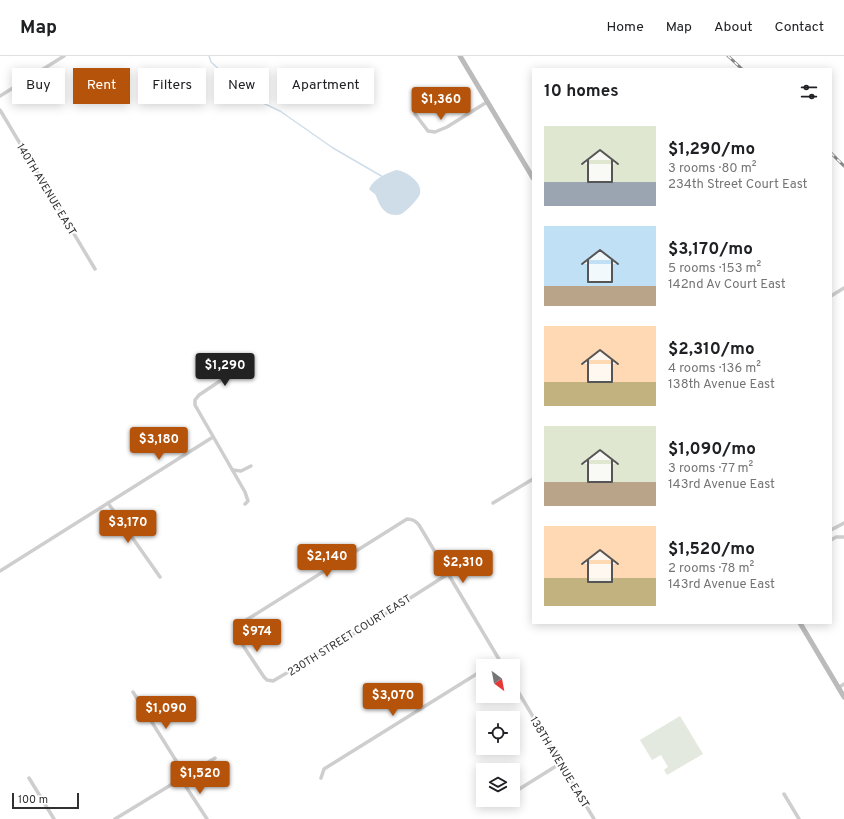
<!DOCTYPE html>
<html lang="en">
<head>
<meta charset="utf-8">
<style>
  :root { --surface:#fff; --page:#f2f2f2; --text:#202124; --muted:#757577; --line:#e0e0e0; --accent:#b45309 }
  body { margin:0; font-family:Overpass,sans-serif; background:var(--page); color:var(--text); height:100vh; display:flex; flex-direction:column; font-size:15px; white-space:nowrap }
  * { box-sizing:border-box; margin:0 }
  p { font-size:13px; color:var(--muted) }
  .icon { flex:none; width:22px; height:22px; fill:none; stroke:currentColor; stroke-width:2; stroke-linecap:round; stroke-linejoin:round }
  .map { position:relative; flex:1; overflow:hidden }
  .drawer { position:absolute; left:532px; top:12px; width:300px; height:556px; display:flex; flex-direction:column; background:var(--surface); border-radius:0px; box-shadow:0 2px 10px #0003 }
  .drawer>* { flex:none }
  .hud { position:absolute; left:12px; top:12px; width:380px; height:36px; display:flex; gap:8px }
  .needle { width:26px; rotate:148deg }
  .buttons { position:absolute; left:476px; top:603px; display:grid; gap:8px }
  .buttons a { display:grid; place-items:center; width:44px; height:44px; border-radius:0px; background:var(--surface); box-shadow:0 2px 10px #0003; font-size:20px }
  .scale { position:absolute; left:12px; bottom:10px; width:67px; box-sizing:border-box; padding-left:4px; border:2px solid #313131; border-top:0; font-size:11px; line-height:14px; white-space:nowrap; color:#313131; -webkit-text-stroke:3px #fff; paint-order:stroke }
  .price { position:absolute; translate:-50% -34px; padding:0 9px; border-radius:4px; background:var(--accent); color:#fff; font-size:13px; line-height:26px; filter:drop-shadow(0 1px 2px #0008) }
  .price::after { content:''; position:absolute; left:50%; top:24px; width:12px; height:9px; margin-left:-6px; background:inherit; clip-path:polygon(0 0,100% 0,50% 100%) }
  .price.active { background:#222; color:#fff }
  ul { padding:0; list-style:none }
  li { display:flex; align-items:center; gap:12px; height:100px; padding:0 12px }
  li span { display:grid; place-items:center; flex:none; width:112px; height:80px; border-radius:0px; color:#555 }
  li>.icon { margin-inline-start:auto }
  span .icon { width:48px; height:48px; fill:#fffc; stroke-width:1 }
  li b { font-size:17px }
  h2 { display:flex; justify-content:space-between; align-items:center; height:48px; padding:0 12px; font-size:17px }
  .pill { padding:0 14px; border-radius:0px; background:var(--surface); box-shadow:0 2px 10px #0003; font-size:14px; line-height:36px }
  .pill.active { background:var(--accent); color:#fff }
  header { display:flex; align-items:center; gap:24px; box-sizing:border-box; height:56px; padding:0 20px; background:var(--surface); border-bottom:1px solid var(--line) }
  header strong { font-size:19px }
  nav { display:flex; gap:22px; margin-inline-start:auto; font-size:14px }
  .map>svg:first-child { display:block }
  .green { fill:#e3e9de }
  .water { fill:#cfdde9 }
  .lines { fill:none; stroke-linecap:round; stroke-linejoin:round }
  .stream { stroke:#cfdde9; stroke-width:1.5 }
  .street { stroke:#cecece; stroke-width:3.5 }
  .secondary { stroke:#bbb; stroke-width:5 }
  .rail-casing { stroke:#868686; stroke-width:3 }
  .rail { stroke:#fff; stroke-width:1.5; stroke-dasharray:4.5; stroke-linecap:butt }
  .labels { text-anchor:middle; stroke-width:4; stroke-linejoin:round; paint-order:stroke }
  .street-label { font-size:11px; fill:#313131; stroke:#fff }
</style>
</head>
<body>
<header>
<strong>Map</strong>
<nav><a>Home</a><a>Map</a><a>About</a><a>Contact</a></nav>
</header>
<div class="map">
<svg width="844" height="763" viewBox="0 0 844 763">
  <rect width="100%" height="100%" fill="#fff"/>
  <path class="green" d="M680 660 703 698 667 719 664 714 668 711 661 699 652 704 640 684Z"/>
  <path class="water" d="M396 114C406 115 423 126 420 138 419 142 405 157 401 158 397 160 389 159 386 156 380 152 378 144 375 138L372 136 369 133C374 122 386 118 396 114Z"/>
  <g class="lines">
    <path class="stream" d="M209 0 211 6 232 25 254 43 280 55 333 92 383 121"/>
    <g class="street">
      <path d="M0 40 64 0"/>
      <path d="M0 54 95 213"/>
      <path d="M415 58 428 75 435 76 447 71 487 46"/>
      <path d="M831 240 844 232"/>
      <path d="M244 309 199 339 195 344V349L245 436 248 445 245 448"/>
      <path d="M233 414 241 415 251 410"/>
      <path d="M108 447 160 521"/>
      <path d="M493 447 533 423"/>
      <path d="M831 474 844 467"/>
      <path d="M831 484 836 481H844"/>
      <path d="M0 515 213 381"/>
      <path d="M448 518 360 574 273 625 267 624 264 621 238 582 237 574 240 568 407 463C412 463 416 465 419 469L503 610"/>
      <path d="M489 610 499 604"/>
      <path d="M513 627 594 763"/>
      <path d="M838 632 844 628"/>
      <path d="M133 636 185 719"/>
      <path d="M29 722 54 763"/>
      <path d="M321 722 324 713 483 614"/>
      <path d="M181 723 207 763"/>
      <path d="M513 737 561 707"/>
      <path d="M784 738 799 763"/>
      <path d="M115 763 215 702"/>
    </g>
    <g class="secondary">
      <path d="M460 0 533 122"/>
      <path d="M800 567 844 641"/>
    </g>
    <defs>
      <g id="rail">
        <path d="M728 0 742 13"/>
        <path d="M831 97 844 110"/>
      </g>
    </defs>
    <use href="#rail" class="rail-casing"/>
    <use href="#rail" class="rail"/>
  </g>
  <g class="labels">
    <g class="street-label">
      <text transform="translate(47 133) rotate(59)" y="4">140TH AVENUE EAST</text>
      <text transform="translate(349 579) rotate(-32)" y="4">230TH STREET COURT EAST</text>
      <text transform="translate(560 706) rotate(59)" y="4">138TH AVENUE EAST</text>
    </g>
  </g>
</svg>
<div class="buttons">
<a><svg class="needle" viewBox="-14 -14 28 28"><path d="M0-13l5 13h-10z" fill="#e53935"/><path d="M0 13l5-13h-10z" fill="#757577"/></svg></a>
<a><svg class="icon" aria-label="locate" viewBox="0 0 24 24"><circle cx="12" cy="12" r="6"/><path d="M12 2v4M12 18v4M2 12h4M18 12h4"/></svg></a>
<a><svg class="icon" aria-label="layers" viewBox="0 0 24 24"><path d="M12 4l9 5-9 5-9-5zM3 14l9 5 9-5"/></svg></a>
</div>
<div class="scale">100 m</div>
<b class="price" style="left:441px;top:65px">$1,360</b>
<b class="price active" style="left:225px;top:331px">$1,290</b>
<b class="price" style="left:159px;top:405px">$3,180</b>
<b class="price" style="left:128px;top:488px">$3,170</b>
<b class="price" style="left:327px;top:522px">$2,140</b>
<b class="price" style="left:463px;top:528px">$2,310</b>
<b class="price" style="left:257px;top:597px">$974</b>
<b class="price" style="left:393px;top:661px">$3,070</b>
<b class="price" style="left:166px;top:674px">$1,090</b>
<b class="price" style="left:200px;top:739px">$1,520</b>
<div class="hud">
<a class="pill">Buy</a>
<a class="pill active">Rent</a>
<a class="pill">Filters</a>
<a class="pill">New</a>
<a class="pill">Apartment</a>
</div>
<section class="drawer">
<h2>10 homes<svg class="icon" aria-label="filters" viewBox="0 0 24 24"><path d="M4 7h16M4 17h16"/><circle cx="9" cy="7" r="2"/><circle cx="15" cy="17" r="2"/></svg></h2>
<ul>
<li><span style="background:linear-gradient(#dfe7d0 70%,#9aa5b1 0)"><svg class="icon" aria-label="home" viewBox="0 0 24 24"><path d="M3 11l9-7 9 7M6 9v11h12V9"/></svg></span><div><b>$1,290/mo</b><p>3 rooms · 80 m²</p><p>234th Street Court East</p></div></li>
<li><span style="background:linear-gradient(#bfe0f5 75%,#b9a48a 0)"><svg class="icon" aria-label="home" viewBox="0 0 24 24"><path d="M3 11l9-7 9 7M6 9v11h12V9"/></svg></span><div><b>$3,170/mo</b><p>5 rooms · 153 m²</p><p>142nd Av Court East</p></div></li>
<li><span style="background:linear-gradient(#ffd9b3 70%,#c2b280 0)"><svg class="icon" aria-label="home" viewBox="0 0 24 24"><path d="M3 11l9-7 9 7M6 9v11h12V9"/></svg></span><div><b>$2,310/mo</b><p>4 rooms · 136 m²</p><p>138th Avenue East</p></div></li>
<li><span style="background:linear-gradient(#dfe7d0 70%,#b9a48a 0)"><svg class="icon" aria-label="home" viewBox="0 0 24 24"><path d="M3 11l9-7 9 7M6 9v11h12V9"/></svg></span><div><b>$1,090/mo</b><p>3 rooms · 77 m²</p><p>143rd Avenue East</p></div></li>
<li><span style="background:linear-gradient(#ffd9b3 65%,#c2b280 0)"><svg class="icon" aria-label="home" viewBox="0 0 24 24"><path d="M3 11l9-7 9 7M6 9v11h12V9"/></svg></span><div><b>$1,520/mo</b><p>2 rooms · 78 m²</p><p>143rd Avenue East</p></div></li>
</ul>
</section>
</div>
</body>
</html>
